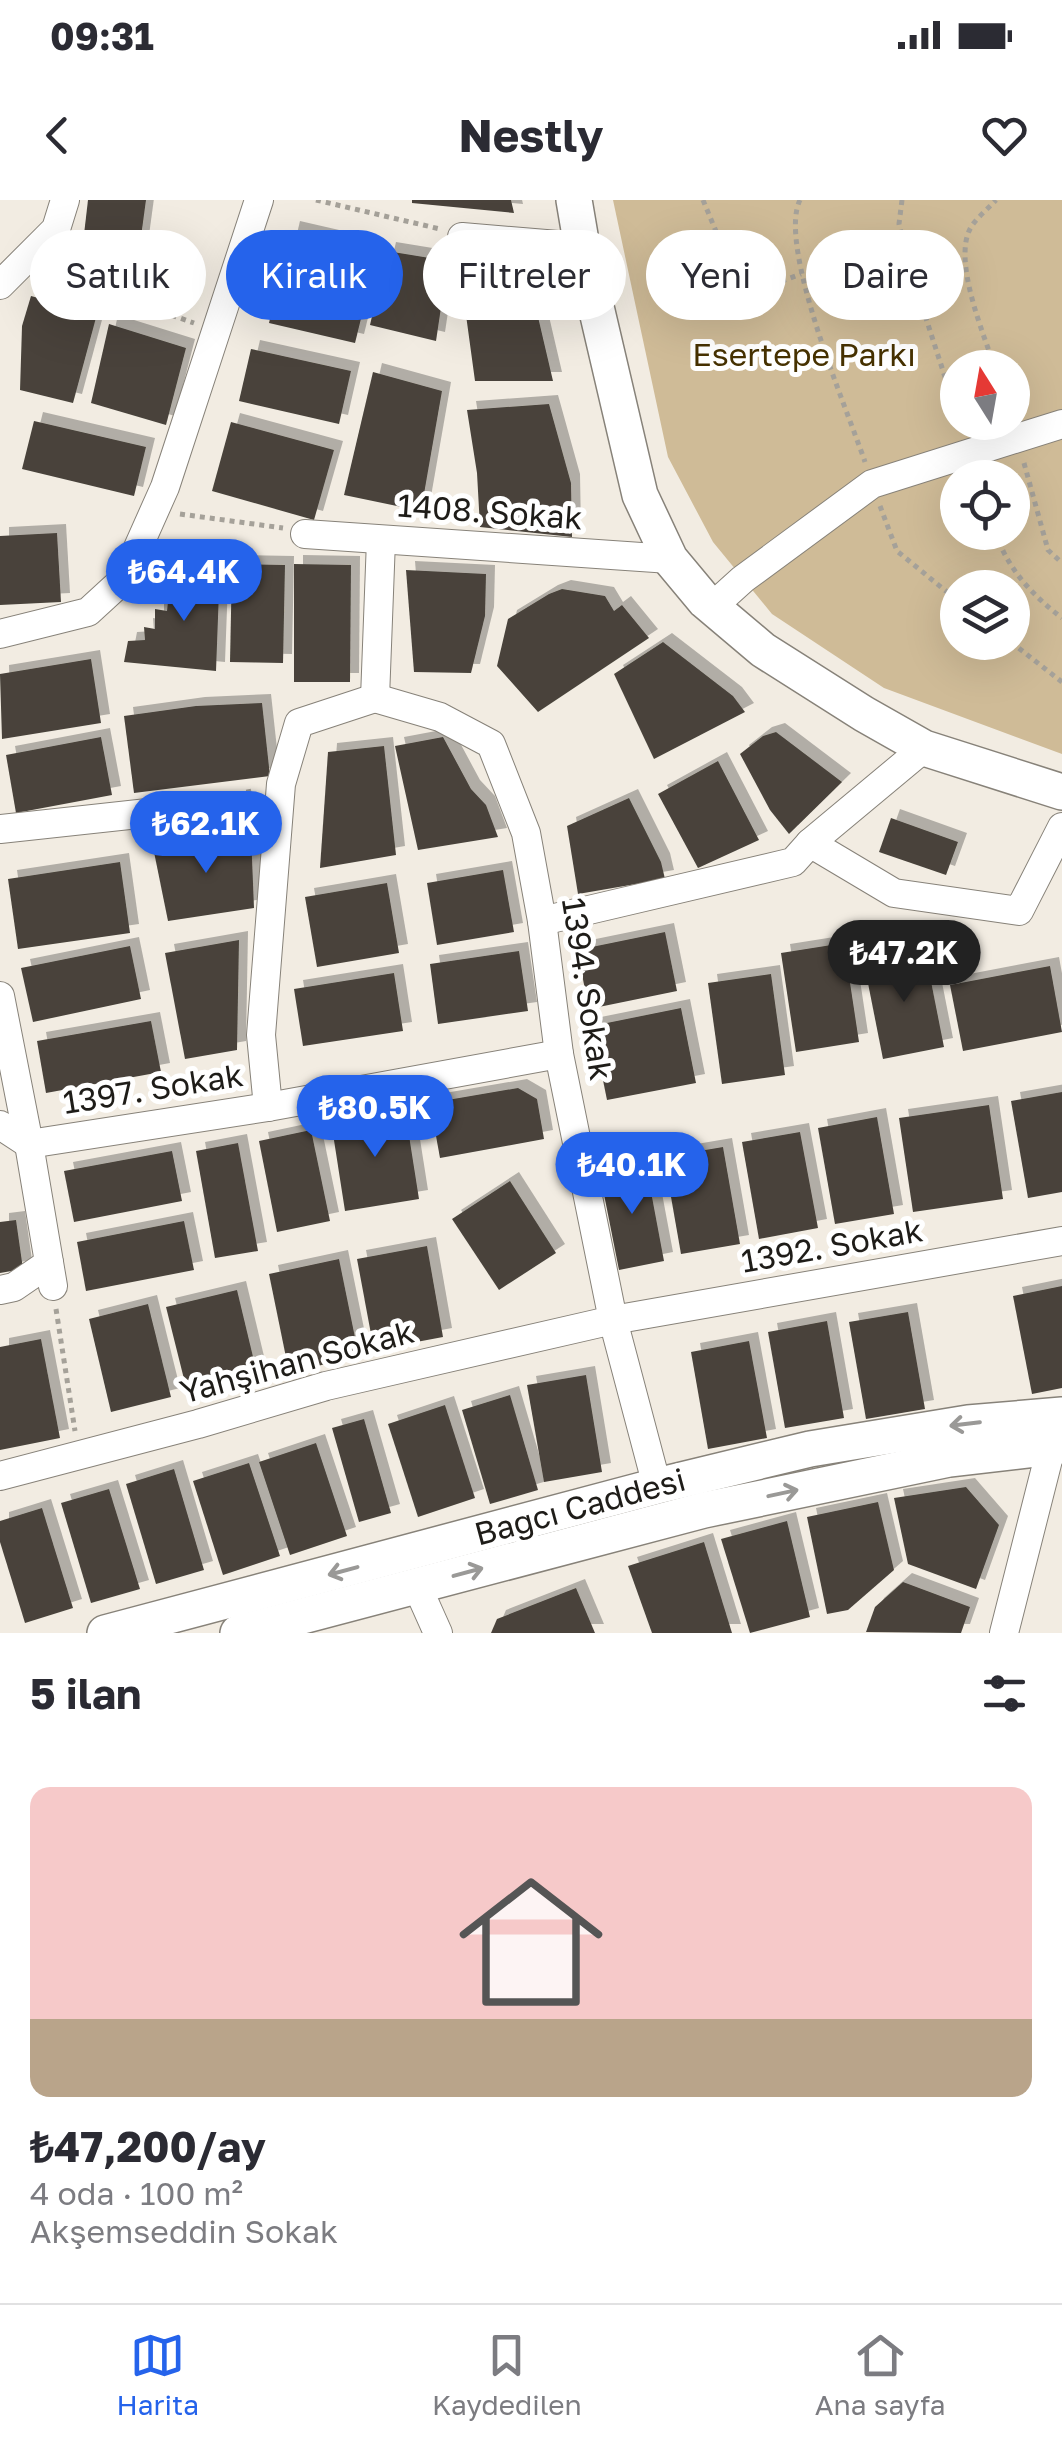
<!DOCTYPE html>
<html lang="tr">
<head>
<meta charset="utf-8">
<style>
  :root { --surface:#fff; --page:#f2f2f3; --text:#2b2b33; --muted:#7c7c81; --line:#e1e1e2; --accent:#2563eb }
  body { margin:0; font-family:"Golos Text",sans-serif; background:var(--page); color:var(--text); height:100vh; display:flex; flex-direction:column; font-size:38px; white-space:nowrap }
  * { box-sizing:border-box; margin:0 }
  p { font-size:32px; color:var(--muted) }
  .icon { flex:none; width:55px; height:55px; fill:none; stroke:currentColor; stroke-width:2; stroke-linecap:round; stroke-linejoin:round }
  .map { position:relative; height:1433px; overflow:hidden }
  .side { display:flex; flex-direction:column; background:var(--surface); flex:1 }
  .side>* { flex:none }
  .banner { position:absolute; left:30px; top:30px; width:1002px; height:90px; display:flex; gap:20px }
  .needle { width:65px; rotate:349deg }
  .tools { position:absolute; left:940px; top:150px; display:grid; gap:20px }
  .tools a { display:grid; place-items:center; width:90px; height:90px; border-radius:50%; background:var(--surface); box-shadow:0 10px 40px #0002; font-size:50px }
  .price { position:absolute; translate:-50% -85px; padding:0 22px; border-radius:35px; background:var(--accent); color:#fff; font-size:32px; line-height:65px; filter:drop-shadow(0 2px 5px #0008) }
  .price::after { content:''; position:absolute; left:50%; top:60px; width:30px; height:22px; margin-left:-15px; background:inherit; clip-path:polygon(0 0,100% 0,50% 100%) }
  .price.active { background:#222; color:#fff }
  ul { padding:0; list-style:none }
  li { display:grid; align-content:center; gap:20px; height:530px; padding:0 30px }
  li span { display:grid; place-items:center; height:310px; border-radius:20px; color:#555 }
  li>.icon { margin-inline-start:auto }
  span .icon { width:180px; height:180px; fill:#fffc; stroke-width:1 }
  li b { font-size:42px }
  h2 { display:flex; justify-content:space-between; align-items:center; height:120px; padding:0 30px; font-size:42px }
  .chip { padding:0 35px; border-radius:45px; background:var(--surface); box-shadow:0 10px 40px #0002; font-size:35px; line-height:90px }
  .chip.active { background:var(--accent); color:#fff }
  .status { display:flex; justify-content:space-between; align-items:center; height:70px; padding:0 50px; background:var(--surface); direction:ltr }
  .status svg { height:28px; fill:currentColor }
  header { display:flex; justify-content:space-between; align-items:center; height:130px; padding:0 30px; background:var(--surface); font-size:45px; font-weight:700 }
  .dock { display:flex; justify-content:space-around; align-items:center; height:140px; border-top:2px solid var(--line); background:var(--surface); font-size:28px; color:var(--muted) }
  .dock a { display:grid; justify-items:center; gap:5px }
  .dock .active { color:var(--accent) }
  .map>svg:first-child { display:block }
  .green { fill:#cfbb97; fill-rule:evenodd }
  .building { fill:#48433b; filter:url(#shadow) }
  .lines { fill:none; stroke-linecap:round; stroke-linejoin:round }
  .minor-casing { stroke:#878279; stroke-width:30 }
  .major-casing { stroke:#878279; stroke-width:38 }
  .path { stroke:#a5a199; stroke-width:5; stroke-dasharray:5 5; stroke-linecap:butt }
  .minor { stroke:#fff; stroke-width:28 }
  .major { stroke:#fff; stroke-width:35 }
  .oneway { stroke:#9a9997 }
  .labels { text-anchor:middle; stroke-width:10; stroke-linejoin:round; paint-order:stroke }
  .park-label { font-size:32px; fill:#463100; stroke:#fff }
  .street-label { font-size:32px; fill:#1e1c18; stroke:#fff }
</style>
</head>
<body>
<div class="status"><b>09:31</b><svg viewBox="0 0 49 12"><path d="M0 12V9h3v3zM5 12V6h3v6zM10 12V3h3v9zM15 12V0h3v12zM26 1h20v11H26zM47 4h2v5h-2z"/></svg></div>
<header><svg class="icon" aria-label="back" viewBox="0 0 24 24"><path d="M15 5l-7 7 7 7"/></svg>Nestly<svg class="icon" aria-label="heart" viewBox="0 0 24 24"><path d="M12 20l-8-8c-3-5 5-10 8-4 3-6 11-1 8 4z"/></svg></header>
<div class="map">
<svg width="1062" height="1433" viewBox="0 0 1062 1433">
  <defs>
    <filter id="shadow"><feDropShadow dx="9" dy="-9" stdDeviation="0" flood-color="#0004"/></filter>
  </defs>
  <rect width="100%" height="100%" fill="#f2ece2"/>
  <path class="green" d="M613 0H1062V554L884 488 772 414 713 342 668 257ZM958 168H1012V222H958ZM958 278H1012V332H958ZM958 388H1012V442H958Z"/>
  <g class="building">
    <path d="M88 0H146L138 59 83 43Z"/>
    <path d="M412 0H511L514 13 412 3Z"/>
    <path d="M291 30 378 50 355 143 269 123Z"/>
    <path d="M387 51 448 61 436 141 370 125Z"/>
    <path d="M484 62 494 69 528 74 553 181H475L460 71Z"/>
    <path d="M31 96 97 114 73 203 20 190 22 126Z"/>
    <path d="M109 124 186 148 166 225 91 203Z"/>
    <path d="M251 149 351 171 339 224 239 201Z"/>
    <path d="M373 172 442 191 421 311 344 295Z"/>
    <path d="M549 204 571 283 572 337 480 327 477 273 467 210Z"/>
    <path d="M34 221 146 247 134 296 22 269Z"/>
    <path d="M231 222 334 250 314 320 212 291Z"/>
    <path d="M57 333 61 402 0 405V336Z"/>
    <path d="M185 358 220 365 216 471 124 462 128 441 145 440 144 427 155 429V409L167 411 169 392 177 391V377L183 376Z"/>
    <path d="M232 364 285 365 283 463 230 462Z"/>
    <path d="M294 364 351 365 350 482H294Z"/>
    <path d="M406 370 486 374 485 416 471 473 414 472Z"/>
    <path d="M562 389 605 396 614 411 622 405 649 438 538 512 497 466 508 419 549 394Z"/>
    <path d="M663 442 733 496 745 512 654 559 614 474Z"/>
    <path d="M91 459 101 523 2 539 0 474Z"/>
    <path d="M262 503 270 576 134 593 124 516 196 506Z"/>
    <path d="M776 532 842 582 789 634 770 610 740 554 763 536Z"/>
    <path d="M101 537 112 595 16 613 6 555Z"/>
    <path d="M443 537 471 589 486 605 498 637 418 650 395 546Z"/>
    <path d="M384 546 396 655 320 668 328 552Z"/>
    <path d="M718 561 759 640 698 668 658 594Z"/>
    <path d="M629 598 661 662 665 679 578 694 567 626Z"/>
    <path d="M891 618 958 642 946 675 879 652Z"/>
    <path d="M251 633 254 708 168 721 153 647Z"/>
    <path d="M120 662 130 733 18 749 8 679Z"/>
    <path d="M503 670 514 732 437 745 427 683Z"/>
    <path d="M387 683 399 753 317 767 305 697Z"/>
    <path d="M665 732 677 791 589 809 577 750Z"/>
    <path d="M239 740 237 850 185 859 165 753Z"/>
    <path d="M844 743 859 842 796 852 781 753Z"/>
    <path d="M130 746 141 799 33 822 21 768Z"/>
    <path d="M519 751 528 811 438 824 430 764Z"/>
    <path d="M925 751 944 847 883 859 864 763Z"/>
    <path d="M1050 766 1062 832 963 851 950 785Z"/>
    <path d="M394 773 403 831 303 846 294 789Z"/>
    <path d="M771 774 785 875 722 884 708 783Z"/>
    <path d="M681 808 696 883 607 900 592 826Z"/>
    <path d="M151 821 161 872 46 893 37 841Z"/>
    <path d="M518 888 537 899 544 939 440 958 430 903Z"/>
    <path d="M1062 892V992L1028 998 1011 901Z"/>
    <path d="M989 905 1003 999 913 1012 899 918Z"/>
    <path d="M405 910 419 999 345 1011 331 921Z"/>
    <path d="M877 917 894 1014 835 1024 818 928Z"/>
    <path d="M311 930 330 1021 277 1032 259 941Z"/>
    <path d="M800 932 818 1028 759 1039 742 942Z"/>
    <path d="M238 943 258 1051 215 1058 196 951Z"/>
    <path d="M723 947 740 1044 681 1054 664 957Z"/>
    <path d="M172 951 182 1001 74 1022 64 971Z"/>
    <path d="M646 965 664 1061 619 1070 600 974Z"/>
    <path d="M510 981 556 1053 499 1090 452 1019Z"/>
    <path d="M16 1020 23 1069 0 1073V1022Z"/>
    <path d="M184 1021 194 1070 86 1091 77 1042Z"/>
    <path d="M427 1046 443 1137 374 1150 357 1059Z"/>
    <path d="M339 1059 359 1157 289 1172 269 1074Z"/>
    <path d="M1062 1086V1188L1032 1194 1013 1096Z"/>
    <path d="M237 1090 260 1186 190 1203 166 1107Z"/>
    <path d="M148 1104 171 1197 111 1212 89 1119Z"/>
    <path d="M908 1112 925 1209 866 1219 849 1122Z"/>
    <path d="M827 1121 844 1218 785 1228 768 1132Z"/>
    <path d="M41 1139 60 1238 0 1250V1147Z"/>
    <path d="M749 1141 767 1238 708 1249 691 1152Z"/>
    <path d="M586 1175 602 1272 544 1282 527 1185Z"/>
    <path d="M510 1195 538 1290 490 1304 462 1210Z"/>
    <path d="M445 1205 475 1298 418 1317 388 1224Z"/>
    <path d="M364 1219 391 1313 359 1322 332 1228Z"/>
    <path d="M316 1243 347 1336 290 1355 259 1262Z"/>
    <path d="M249 1263 280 1356 223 1375 193 1281Z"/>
    <path d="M174 1269 204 1370 156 1384 126 1284Z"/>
    <path d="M966 1287 999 1325 976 1389 908 1364 894 1298Z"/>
    <path d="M109 1289 140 1389 91 1403 61 1303Z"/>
    <path d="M878 1302 894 1370 848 1410 827 1414 807 1317Z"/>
    <path d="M42 1308 73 1408 25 1423 0 1342V1321Z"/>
    <path d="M787 1321 810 1417 750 1433 721 1339Z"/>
    <path d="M704 1342 732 1433H652L628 1366Z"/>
    <path d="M903 1382 970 1407 961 1433 866 1432 875 1407Z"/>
    <path d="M576 1388 595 1433H491L497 1419Z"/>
  </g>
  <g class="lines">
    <defs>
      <g id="minor">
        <path d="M462 37 582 47"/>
        <path d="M0 85 56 29 65 0"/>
        <path d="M305 334 670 359"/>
        <path d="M712 407 743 379 872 284 1062 224"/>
        <path d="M0 434 88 412 124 379 165 287 259 0"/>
        <path d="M375 498 440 517 491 544 526 633 542 721 559 854 613 1120 657 1286"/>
        <path d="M375 498 381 340"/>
        <path d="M0 629 166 611"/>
        <path d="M810 643 924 548"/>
        <path d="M542 721 793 662 810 643 894 693 1019 711 1062 627"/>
        <path d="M0 796 29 944 53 1086"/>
        <path d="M268 907 261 835 281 584 299 523 375 498"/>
        <path d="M0 925 29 944 268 907 559 854"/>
        <path d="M0 1090 14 1087 49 1063"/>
        <path d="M0 1276 198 1224 326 1186 613 1120 1062 1041"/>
        <path d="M417 1386 438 1433"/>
        <path d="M1004 1433 1051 1248"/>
      </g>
      <g id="major">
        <path d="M574 0 582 47 640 295 670 359 705 401 763 450 864 514 924 548 1062 592"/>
        <path d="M105 1433 657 1286 810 1249 968 1223 1062 1215"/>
        <path d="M238 1433 704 1310 949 1259 1062 1246"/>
      </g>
    </defs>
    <use href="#minor" class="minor-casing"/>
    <use href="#major" class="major-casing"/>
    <g class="path">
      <path d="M316 0 440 29"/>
      <path d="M703 0 725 53 739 75 753 86 774 84 801 74"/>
      <path d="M800 0C777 46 847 209 865 262"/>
      <path d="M902 0 899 24 908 63 958 217"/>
      <path d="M49 72 194 123"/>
      <path d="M995 168C984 135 953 62 970 29 975 19 988 9 996 0"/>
      <path d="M1024 263 1048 350 1062 363"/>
      <path d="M880 306 897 351 958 401"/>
      <path d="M180 314 283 328"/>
      <path d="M995 332C1008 369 1031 394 1062 418"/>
      <path d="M1011 442 1062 482"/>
      <path d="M188 606 256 590"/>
      <path d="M56 1109 75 1231"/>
    </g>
    <use href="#minor" class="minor"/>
    <use href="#major" class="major"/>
  </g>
  <defs><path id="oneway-shaft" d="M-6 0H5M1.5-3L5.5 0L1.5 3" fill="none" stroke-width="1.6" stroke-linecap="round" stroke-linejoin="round" transform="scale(2.5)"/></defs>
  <g class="oneway">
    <use href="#oneway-shaft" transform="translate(965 1224) rotate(173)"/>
    <use href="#oneway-shaft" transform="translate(783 1293) rotate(-12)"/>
    <use href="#oneway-shaft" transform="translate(343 1371) rotate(165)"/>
    <use href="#oneway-shaft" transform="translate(468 1372) rotate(-15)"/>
  </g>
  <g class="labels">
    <g class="park-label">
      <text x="804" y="166">Esertepe Parkı</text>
    </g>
    <g class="street-label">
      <text transform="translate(490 312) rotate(4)" y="11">1408. Sokak</text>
      <text transform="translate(587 789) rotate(81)" y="11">1394. Sokak</text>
      <text transform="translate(153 889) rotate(-9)" y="11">1397. Sokak</text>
      <text transform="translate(832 1046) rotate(-10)" y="11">1392. Sokak</text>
      <text transform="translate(297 1162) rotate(-15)" y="11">Yahşihan Sokak</text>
      <text transform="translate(580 1307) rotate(-15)" y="11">Bağcı Caddesi</text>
    </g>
  </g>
</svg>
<div class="tools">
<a><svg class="needle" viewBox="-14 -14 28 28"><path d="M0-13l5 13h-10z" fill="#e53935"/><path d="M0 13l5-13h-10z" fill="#7c7c81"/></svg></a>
<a><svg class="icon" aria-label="locate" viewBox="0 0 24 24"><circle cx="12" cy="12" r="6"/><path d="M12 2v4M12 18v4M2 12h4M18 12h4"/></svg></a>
<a><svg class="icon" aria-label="layers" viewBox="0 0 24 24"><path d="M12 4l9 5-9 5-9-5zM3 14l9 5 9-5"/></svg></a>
</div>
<b class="price" style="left:184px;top:424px">₺64.4K</b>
<b class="price" style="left:206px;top:676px">₺62.1K</b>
<b class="price active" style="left:904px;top:805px">₺47.2K</b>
<b class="price" style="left:375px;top:960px">₺80.5K</b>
<b class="price" style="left:632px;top:1017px">₺40.1K</b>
<div class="banner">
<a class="chip">Satılık</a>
<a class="chip active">Kiralık</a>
<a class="chip">Filtreler</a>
<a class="chip">Yeni</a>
<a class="chip">Daire</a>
</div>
</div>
<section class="side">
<h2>5 ilan<svg class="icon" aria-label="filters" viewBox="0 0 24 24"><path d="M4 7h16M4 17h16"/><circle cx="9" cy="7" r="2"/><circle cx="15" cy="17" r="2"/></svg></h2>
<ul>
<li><span style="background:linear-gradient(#f6c9c9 75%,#b9a48a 0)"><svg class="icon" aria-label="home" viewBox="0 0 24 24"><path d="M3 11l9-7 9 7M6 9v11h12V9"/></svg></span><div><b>₺47,200/ay</b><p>4 oda · 100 m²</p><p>Akşemseddin Sokak</p></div></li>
</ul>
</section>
<nav class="dock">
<a class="active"><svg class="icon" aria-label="map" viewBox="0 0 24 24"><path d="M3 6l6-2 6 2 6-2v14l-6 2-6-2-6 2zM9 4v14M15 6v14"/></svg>Harita</a>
<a><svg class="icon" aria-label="saved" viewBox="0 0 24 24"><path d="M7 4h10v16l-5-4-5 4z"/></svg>Kaydedilen</a>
<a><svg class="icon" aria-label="home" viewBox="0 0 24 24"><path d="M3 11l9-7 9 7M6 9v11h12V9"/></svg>Ana sayfa</a>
</nav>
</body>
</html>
